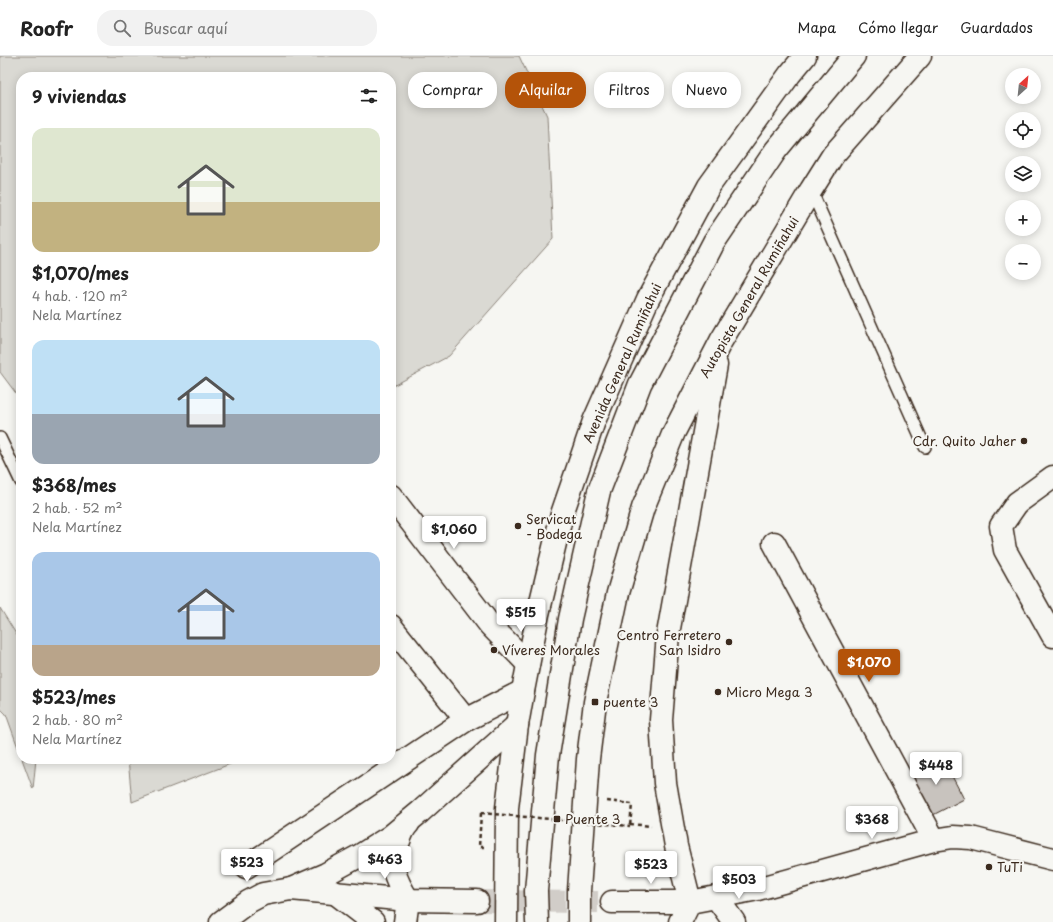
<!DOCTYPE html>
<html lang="es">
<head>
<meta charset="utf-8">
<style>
  :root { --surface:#fff; --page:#f2f2f2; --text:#222; --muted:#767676; --line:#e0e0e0; --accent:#b45309 }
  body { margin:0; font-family:"Playpen Sans",sans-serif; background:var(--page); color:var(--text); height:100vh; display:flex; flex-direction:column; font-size:15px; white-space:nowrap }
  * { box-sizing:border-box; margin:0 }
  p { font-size:13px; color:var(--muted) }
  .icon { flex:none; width:22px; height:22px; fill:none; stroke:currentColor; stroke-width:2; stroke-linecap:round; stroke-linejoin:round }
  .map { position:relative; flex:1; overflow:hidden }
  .side { position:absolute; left:16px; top:16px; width:380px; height:692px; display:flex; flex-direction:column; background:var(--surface); border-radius:16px; box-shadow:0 2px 10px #0003 }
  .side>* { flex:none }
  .top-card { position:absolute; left:408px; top:16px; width:380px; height:36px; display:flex; gap:8px }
  .needle { width:26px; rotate:27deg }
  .buttons { position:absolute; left:1005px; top:12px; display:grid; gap:8px }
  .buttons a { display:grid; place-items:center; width:36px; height:36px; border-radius:50%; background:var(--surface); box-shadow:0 2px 10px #0003; font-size:20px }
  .price { position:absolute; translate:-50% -34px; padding:0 9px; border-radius:4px; background:#fff; color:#222; font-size:13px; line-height:26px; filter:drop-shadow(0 1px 2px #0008) }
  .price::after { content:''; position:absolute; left:50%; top:24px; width:12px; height:9px; margin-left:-6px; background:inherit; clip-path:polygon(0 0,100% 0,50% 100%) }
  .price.selected { background:var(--accent); color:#fff }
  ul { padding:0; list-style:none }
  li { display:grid; align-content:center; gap:8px; height:212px; padding:0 16px }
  li span { display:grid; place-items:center; height:124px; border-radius:12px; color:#555 }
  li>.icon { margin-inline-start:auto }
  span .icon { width:72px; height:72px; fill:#fffc; stroke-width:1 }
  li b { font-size:17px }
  h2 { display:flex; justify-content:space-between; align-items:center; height:48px; padding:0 16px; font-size:17px }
  .tag { padding:0 14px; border-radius:16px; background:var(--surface); box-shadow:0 2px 10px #0003; font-size:14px; line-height:36px }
  .tag.selected { background:var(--accent); color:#fff }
  header { display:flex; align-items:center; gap:24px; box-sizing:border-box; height:56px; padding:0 20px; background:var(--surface); border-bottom:1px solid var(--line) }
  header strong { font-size:19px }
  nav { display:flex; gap:22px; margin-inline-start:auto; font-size:14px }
  .search { width:280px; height:36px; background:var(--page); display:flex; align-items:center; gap:10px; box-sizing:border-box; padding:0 14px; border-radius:16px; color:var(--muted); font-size:15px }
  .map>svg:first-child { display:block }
  .green { fill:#dad9d3; stroke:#8a8278 }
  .building { fill:#c8c3be; stroke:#3b2a1e }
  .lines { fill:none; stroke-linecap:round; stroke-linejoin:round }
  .secondary-tunnel { stroke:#d1cdc8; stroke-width:22; stroke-dasharray:22 11; stroke-linecap:butt }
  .lane-casing { stroke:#3b2a1e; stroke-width:14 }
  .street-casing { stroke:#3b2a1e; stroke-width:25 }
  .secondary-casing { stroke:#3b2a1e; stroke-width:25 }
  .primary-casing { stroke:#3b2a1e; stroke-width:25 }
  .highway-casing { stroke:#3b2a1e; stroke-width:25 }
  .path { stroke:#3b2a1e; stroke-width:2.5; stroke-dasharray:4 3; stroke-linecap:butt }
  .lane { stroke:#f6f6f2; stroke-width:11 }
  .street { stroke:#f6f6f2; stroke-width:22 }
  .secondary { stroke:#f6f6f2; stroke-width:22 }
  .primary { stroke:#f6f6f2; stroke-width:22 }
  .highway { stroke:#f6f6f2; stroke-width:22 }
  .path-bridge { stroke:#3b2a1e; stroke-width:2.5; stroke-dasharray:4 3; stroke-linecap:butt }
  .poi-dot { fill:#3b2a1e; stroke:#f6f6f2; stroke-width:1.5 }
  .labels { text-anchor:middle; stroke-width:4; stroke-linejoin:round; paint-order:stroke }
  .street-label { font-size:13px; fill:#3b2a1e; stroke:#f6f6f2 }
  .poi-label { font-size:13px; fill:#3b2a1e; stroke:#f6f6f2; text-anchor:start }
</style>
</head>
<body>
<header>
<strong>Roofr</strong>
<div class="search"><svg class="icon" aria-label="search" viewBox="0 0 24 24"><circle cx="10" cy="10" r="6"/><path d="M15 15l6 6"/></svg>Buscar aquí</div>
<nav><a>Mapa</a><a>Cómo llegar</a><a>Guardados</a></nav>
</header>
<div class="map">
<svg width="1053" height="866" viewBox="0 0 1053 866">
  <rect width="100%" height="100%" fill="#f6f6f2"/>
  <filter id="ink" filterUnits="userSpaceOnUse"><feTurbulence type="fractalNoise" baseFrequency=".025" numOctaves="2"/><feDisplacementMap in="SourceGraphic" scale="8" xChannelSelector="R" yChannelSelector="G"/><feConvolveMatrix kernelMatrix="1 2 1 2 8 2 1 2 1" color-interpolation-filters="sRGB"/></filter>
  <g filter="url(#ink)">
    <g class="green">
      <path d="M0 0H519L547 60 553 183 449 300 391 331V21H21V344L0 316Z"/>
      <path d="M0 552 21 586V700L6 658 0 652Z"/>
      <path d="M22 703H36L33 733Z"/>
      <path d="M128 703H243L132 746Z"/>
    </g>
    <path class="building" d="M942 701 964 743 931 760 908 718Z"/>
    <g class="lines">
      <path class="secondary-tunnel" d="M477 845 612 846"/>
      <defs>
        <g id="lane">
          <path d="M811 134 925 391"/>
          <path d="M0 382 21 426"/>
        </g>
        <g id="street">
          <path d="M1053 421 1017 447 1001 470 1005 494 1053 580"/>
          <path d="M391 440 490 569 528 608"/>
          <path d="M774 487 934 784"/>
          <path d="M391 570 466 664"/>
          <path d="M246 811 466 664 523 635"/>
          <path d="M716 841 734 866"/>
        </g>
        <g id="secondary">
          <path d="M612 846H690L758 833 934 784 953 781 971 782 1053 803"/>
          <path d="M221 866 248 846 263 838 291 833 408 844 477 845"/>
        </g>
        <g id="primary">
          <path d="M291 833 326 818 359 800 391 780 420 756 517 669"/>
          <path d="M334 836 373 866"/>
          <path d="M405 866 408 844C395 823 388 809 399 785 401 779 403 773 408 768"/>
          <path d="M506 866 507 752 517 669 523 635 538 558 562 458 594 365 648 243 709 130 790 18 805 0"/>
        </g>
        <g id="highway">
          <path d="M537 866 536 835 548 699 570 563 599 435 640 328 714 186 776 94 854 0"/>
          <path d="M579 866V835L588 703 595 646 618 537 643 452 674 376 721 285 811 134 833 99 920 0"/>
          <path d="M680 866 690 846 676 790 665 727 661 664 668 578 716 309"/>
        </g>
      </defs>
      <use href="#lane" class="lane-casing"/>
      <use href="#street" class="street-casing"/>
      <use href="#secondary" class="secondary-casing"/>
      <use href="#primary" class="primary-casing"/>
      <use href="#highway" class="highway-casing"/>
      <g class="path">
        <path d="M607 745 632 748 630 770"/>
        <path d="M481 757 479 791H486"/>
        <path d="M630 768 651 770"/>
      </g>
      <use href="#lane" class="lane"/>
      <use href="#street" class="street"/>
      <use href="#secondary" class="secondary"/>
      <use href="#primary" class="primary"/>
      <use href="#highway" class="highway"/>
      <path class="path-bridge" d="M481 757 630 770"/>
    </g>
  </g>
  <g class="poi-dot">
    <circle cx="1024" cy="385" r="4"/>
    <circle cx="518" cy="470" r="4"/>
    <circle cx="729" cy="586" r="4"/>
    <circle cx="494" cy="594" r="4"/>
    <circle cx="718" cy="636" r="4"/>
    <rect x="591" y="642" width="8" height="8" rx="2"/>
    <rect x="553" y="759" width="8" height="8" rx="2"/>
    <circle cx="989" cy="811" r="4"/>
  </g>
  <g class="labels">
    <g class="street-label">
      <text transform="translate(749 241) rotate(-60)" y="5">Autopista General Rumiñahui</text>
      <text transform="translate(622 307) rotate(-66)" y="5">Avenida General Rumiñahui</text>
    </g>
    <g class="poi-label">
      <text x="1016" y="390" text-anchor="end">Cdr. Quito Jaher</text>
      <text x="526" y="468">Servicat<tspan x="526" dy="15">- Bodega</tspan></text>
      <text x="721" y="584" text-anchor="end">Centro Ferretero<tspan x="721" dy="15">San Isidro</tspan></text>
      <text x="502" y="599">Víveres Morales</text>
      <text x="726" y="641">Micro Mega 3</text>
      <text x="603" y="651">puente 3</text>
      <text x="565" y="768">Puente 3</text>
      <text x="997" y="816">TuTi</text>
    </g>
  </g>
</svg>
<div class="buttons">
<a><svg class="needle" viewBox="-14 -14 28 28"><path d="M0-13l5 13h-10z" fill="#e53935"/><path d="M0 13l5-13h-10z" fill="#767676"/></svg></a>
<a><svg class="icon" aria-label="locate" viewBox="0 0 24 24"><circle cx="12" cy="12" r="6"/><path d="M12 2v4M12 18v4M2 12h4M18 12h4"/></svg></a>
<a><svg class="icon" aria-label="layers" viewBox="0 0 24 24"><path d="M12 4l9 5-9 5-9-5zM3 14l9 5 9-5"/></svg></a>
<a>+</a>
<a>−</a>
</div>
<b class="price" style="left:454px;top:494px">$1,060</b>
<b class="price" style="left:521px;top:577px">$515</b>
<b class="price selected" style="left:869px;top:627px">$1,070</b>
<b class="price" style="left:936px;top:730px">$448</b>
<b class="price" style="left:872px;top:784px">$368</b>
<b class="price" style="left:385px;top:824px">$463</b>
<b class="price" style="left:247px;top:827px">$523</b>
<b class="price" style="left:651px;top:829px">$523</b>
<b class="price" style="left:739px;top:844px">$503</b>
<div class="top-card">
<a class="tag">Comprar</a>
<a class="tag selected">Alquilar</a>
<a class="tag">Filtros</a>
<a class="tag">Nuevo</a>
</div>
<section class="side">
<h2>9 viviendas<svg class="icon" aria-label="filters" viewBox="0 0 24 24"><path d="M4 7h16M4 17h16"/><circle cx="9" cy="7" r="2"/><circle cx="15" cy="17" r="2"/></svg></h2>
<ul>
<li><span style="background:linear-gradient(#dfe7d0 60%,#c2b280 0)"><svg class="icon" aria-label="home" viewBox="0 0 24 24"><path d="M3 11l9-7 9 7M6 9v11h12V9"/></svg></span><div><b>$1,070/mes</b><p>4 hab. · 120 m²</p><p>Nela Martínez</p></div></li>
<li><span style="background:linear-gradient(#bfe0f5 60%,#9aa5b1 0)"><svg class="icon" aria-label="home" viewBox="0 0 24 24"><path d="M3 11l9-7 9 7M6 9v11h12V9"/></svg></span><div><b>$368/mes</b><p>2 hab. · 52 m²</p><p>Nela Martínez</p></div></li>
<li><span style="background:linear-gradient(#a9c7e8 75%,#b9a48a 0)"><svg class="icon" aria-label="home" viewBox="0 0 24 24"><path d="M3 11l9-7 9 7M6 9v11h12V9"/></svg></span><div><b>$523/mes</b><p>2 hab. · 80 m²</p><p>Nela Martínez</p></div></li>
</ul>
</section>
</div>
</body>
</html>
